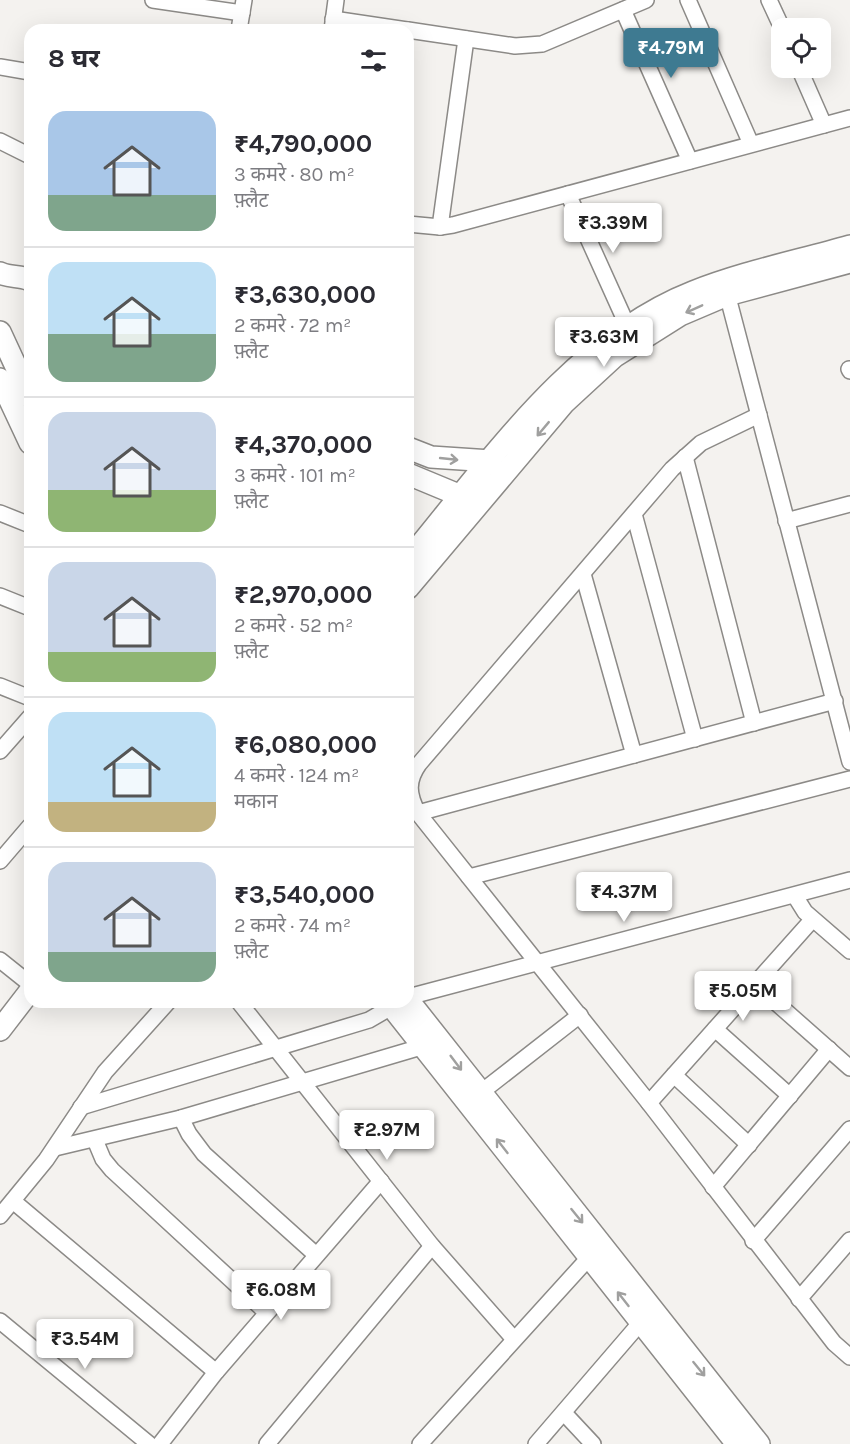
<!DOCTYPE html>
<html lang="hi">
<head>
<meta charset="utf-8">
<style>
  :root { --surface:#fff; --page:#f2f2f3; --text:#2b2b33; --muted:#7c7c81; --line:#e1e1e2; --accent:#3e7a91 }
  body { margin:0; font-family:Karla,"Noto Sans Devanagari",sans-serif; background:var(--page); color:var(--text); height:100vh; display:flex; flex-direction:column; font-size:22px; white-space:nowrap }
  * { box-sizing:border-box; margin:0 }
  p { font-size:20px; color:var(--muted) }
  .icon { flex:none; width:33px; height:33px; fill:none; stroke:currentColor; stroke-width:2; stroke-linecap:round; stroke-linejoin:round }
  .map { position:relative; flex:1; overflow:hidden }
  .sheet { position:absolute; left:24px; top:24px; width:390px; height:984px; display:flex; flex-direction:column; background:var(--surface); border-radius:18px; box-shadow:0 6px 24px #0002 }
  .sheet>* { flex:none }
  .buttons { position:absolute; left:771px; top:18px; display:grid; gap:12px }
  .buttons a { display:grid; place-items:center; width:60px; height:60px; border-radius:12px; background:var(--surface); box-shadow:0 6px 24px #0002; font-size:30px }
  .price { position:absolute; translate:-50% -51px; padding:0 14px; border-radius:6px; background:#fff; color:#222; font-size:20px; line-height:39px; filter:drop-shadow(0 2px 3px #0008) }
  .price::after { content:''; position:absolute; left:50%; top:36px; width:18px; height:14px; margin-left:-9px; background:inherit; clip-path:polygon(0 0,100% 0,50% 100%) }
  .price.current { background:var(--accent); color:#fff }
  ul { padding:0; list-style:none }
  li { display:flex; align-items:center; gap:18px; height:150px; padding:0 24px }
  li+li { border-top:2px solid var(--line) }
  li span { display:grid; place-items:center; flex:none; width:168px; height:120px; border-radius:18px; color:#555 }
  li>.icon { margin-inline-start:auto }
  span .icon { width:72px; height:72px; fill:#fffc; stroke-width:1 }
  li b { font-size:26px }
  h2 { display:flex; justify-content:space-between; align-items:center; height:72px; padding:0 24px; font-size:26px }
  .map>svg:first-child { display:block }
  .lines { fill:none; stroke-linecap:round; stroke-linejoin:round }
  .street-casing { stroke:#8c8a87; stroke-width:18 }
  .secondary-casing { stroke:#8c8a87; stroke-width:24 }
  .street { stroke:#fff; stroke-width:15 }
  .secondary { stroke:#fff; stroke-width:21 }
  .oneway { stroke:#a0a09f }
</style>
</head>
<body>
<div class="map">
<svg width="850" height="1444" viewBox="0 0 850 1444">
  <rect width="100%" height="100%" fill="#f4f2ef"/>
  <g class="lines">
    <defs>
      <g id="street">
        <path d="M153 0 242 13"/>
        <path d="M688 0 751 144"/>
        <path d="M769 0 782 28"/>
        <path d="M623 10 690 161"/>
        <path d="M333 19 407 30"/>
        <path d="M239 30 244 0"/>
        <path d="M332 30 336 0"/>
        <path d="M408 30 515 46 542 44 646 0"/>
        <path d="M0 67 30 72"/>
        <path d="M799 68 824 125"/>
        <path d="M0 141 30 156"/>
        <path d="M568 194 628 327"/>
        <path d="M408 224 440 227 453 225 850 118"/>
        <path d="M440 227 466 39"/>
        <path d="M725 286 850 762"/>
        <path d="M849 369 850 371"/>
        <path d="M759 415 701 443 672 469 419 764C407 781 408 794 418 813L649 1103 834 1343 850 1357"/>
        <path d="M685 457 754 723"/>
        <path d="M0 513 30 525"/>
        <path d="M634 514 695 739"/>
        <path d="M786 521 850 504"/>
        <path d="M583 574 634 755"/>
        <path d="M0 596 30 608"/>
        <path d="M0 686 30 698"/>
        <path d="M0 751 30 717"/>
        <path d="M418 813 835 701"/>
        <path d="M0 861 30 826"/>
        <path d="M469 877 850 779"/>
        <path d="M795 896 805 912 850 951"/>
        <path d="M0 960 30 984"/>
        <path d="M755 984 850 1068"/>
        <path d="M408 997 850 880"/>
        <path d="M239 1002 432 1246 513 1338"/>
        <path d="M715 1029 790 1096"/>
        <path d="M674 1075 749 1145"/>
        <path d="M475 1097 580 1015"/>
        <path d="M649 1103 812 920"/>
        <path d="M81 1107 369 1020 400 1002"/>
        <path d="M181 1118 189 1134 204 1154 315 1254"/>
        <path d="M95 1140 103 1159 112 1170 266 1312"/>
        <path d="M55 1148 181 1118 431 1044"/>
        <path d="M713 1187 829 1049"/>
        <path d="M13 1201 216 1372"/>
        <path d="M0 1216 46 1160 105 1072 168 1002"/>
        <path d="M753 1241 850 1129"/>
        <path d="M799 1299 850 1240"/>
        <path d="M0 1321 149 1444"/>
        <path d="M564 1413 593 1444"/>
        <path d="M160 1444 216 1372 381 1181"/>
        <path d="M267 1444 432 1246"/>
        <path d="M420 1444 595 1251"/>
        <path d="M536 1444 641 1322"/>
      </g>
      <g id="secondary">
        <path d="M0 273C10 278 20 275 30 280"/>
        <path d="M0 332 30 397"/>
        <path d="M0 379 30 443"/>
        <path d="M408 448 431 457 491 461"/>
        <path d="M408 474 461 496"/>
        <path d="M408 560C488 464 573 339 693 292 743 272 798 261 850 246"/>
        <path d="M408 588 564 403 615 356 680 315 727 295 850 262"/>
        <path d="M408 1000 759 1444"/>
        <path d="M388 1002 737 1444"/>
        <path d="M0 1030 30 991"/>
      </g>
    </defs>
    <use href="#street" class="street-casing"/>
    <use href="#secondary" class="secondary-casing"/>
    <use href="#street" class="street"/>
    <use href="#secondary" class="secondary"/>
  </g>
  <defs><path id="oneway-shaft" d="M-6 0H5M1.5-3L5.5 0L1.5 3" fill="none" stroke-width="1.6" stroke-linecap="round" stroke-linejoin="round" transform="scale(1.5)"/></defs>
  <g class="oneway">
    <use href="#oneway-shaft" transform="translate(694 309) rotate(156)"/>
    <use href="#oneway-shaft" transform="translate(543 429) rotate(130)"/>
    <use href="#oneway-shaft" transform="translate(449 459) rotate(6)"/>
    <use href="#oneway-shaft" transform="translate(456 1063) rotate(53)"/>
    <use href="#oneway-shaft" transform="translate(502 1146) rotate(-128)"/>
    <use href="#oneway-shaft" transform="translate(577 1216) rotate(51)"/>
    <use href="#oneway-shaft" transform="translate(623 1299) rotate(-128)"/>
    <use href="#oneway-shaft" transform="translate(699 1369) rotate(51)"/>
  </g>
</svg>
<div class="buttons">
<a><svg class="icon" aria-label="locate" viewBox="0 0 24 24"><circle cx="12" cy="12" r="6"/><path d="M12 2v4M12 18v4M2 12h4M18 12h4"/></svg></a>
</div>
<b class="price current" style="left:671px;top:79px">₹4.79M</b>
<b class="price" style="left:613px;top:254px">₹3.39M</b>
<b class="price" style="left:604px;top:368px">₹3.63M</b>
<b class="price" style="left:624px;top:923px">₹4.37M</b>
<b class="price" style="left:743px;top:1022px">₹5.05M</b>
<b class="price" style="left:387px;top:1161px">₹2.97M</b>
<b class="price" style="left:281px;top:1321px">₹6.08M</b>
<b class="price" style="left:85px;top:1370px">₹3.54M</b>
<section class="sheet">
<h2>8 घर<svg class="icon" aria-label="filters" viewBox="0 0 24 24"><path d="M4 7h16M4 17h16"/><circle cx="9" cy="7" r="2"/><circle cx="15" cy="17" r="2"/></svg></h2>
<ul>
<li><span style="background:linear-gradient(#a9c7e8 70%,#7fa58c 0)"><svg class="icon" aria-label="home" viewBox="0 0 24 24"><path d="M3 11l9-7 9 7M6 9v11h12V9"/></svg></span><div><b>₹4,790,000</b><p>3 कमरे · 80 m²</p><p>फ़्लैट</p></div></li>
<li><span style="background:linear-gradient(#bfe0f5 60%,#7fa58c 0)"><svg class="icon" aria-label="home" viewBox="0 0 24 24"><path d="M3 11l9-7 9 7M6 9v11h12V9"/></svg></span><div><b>₹3,630,000</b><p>2 कमरे · 72 m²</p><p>फ़्लैट</p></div></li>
<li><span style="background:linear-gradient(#c9d6e8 65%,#8fb573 0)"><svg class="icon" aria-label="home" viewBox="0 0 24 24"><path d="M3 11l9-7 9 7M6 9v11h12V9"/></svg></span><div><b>₹4,370,000</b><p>3 कमरे · 101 m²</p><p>फ़्लैट</p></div></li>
<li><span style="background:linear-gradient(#c9d6e8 75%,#8fb573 0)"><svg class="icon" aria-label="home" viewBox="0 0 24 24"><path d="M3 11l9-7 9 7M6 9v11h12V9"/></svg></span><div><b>₹2,970,000</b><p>2 कमरे · 52 m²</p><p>फ़्लैट</p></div></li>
<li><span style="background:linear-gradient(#bfe0f5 75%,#c2b280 0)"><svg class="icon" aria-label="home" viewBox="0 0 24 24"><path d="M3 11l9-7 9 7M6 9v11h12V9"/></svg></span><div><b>₹6,080,000</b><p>4 कमरे · 124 m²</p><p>मकान</p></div></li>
<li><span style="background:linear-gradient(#c9d6e8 75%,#7fa58c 0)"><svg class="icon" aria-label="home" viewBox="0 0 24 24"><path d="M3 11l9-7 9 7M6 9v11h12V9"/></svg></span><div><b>₹3,540,000</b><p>2 कमरे · 74 m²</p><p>फ़्लैट</p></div></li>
</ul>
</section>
</div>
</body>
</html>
